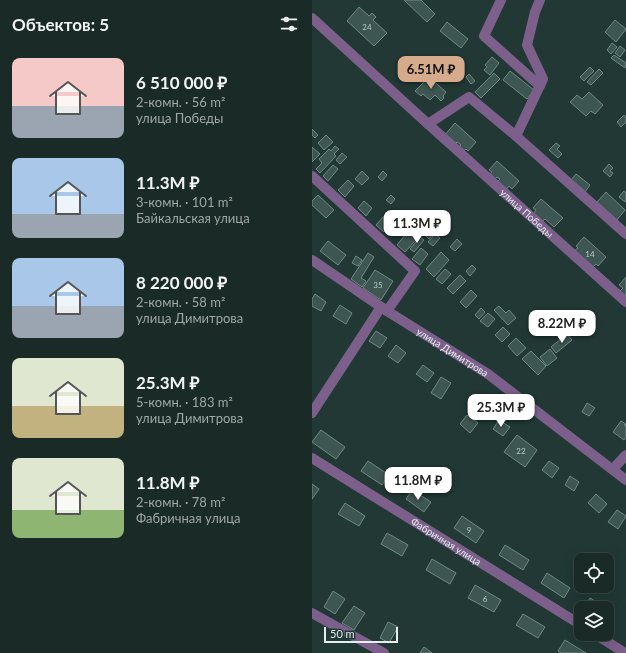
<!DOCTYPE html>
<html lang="ru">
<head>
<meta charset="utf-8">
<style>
  :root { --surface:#192a27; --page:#263633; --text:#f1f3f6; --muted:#9fa7a7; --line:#374644; --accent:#d6ab8b }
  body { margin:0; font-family:Lato,sans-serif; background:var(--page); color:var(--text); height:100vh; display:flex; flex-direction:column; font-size:15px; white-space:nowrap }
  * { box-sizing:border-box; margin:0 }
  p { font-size:13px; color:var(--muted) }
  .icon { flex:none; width:22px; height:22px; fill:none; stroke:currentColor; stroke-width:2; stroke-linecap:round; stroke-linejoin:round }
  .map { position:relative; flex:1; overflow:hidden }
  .panel { display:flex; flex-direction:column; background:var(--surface); width:312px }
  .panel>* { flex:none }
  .fabs { position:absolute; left:262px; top:553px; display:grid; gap:8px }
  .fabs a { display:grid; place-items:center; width:40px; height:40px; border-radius:8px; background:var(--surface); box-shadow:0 4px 16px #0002,0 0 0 1px var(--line); font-size:20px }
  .scale { position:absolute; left:12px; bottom:10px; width:74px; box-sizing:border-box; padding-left:4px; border:2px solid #e2efec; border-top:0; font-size:11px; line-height:14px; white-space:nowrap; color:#e2efec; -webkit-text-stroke:3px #213834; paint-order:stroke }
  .price { position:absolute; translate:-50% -34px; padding:0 9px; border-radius:8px; background:#fff; color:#222; font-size:13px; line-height:26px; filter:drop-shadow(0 1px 2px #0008) }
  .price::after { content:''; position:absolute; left:50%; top:24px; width:12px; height:9px; margin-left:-6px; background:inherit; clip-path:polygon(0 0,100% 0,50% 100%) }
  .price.on { background:var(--accent); color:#111 }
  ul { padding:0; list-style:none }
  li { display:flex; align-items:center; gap:12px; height:100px; padding:0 12px }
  li span { display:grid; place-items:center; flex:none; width:112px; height:80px; border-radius:8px; color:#555 }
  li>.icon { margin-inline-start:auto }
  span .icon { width:48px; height:48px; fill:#fffc; stroke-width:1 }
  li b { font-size:17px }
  h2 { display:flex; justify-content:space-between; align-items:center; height:48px; padding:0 12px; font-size:17px }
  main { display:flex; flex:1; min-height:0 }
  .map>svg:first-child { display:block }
  .building { fill:#3e5651; stroke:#708984 }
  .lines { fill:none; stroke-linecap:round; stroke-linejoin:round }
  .minor { stroke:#7c5f8a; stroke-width:10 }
  .labels { text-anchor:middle; stroke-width:3.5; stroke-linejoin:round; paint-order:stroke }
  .number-label { font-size:8px; fill:#b9c9c5 }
  .street-label { font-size:10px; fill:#e2efec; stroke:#213834 }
</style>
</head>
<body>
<main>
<section class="panel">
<h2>Объектов: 5<svg class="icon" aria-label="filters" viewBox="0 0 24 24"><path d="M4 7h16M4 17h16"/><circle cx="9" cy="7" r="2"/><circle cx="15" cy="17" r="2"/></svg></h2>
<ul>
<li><span style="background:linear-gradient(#f6c9c9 60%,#9aa5b1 0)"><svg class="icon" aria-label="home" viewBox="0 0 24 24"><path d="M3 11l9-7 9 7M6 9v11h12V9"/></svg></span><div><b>6 510 000 ₽</b><p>2-комн. · 56 m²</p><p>улица Победы</p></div></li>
<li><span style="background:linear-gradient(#a9c7e8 70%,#9aa5b1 0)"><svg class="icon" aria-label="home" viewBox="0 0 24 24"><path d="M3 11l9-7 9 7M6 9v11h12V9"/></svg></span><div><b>11.3M ₽</b><p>3-комн. · 101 m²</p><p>Байкальская улица</p></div></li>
<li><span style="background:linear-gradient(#a9c7e8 60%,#9aa5b1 0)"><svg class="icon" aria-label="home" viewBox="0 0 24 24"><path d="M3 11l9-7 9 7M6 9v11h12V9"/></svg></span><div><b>8 220 000 ₽</b><p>2-комн. · 58 m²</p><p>улица Димитрова</p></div></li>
<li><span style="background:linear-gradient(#dfe7d0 60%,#c2b280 0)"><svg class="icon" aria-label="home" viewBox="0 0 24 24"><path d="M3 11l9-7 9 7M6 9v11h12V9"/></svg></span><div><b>25.3M ₽</b><p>5-комн. · 183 m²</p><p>улица Димитрова</p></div></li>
<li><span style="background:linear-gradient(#dfe7d0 65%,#8fb573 0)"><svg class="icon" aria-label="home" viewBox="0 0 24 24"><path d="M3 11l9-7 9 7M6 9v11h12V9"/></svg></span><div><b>11.8M ₽</b><p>2-комн. · 78 m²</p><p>Фабричная улица</p></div></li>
</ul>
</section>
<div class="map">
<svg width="314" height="653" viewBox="0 0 314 653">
  <rect width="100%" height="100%" fill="#213834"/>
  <g class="building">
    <path d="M92 0H109L123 14 115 22Z"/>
    <path d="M47 7 57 16 60 13 64 17 61 20 75 33 62 46 35 21Z"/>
    <path d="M303 20 314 29 304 42 293 32Z"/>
    <path d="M135 22 156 39 149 48 128 31Z"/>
    <path d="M300 43 305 47 299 54 295 50Z"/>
    <path d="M308 46 313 50 308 57 303 53Z"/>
    <path d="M302 55 314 63 313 68 299 58Z"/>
    <path d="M180 57 187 63 178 75 172 70 175 67 173 65Z"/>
    <path d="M278 67 282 71 272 81 268 77Z"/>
    <path d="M287 69 291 73 279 85 275 82Z"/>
    <path d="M198 71 222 90 215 99 191 80Z"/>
    <path d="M182 73 188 79 169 98 163 92Z"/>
    <path d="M157 74 163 81 159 84 154 77Z"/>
    <path d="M117 77 134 92 131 96 132 98 129 101 123 95 118 100 111 94 109 96 103 91Z"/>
    <path d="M277 92 291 105 283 114 279 111 274 116 258 102 265 95 270 99Z"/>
    <path d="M312 115 314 117V122L309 127 305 122Z"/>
    <path d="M143 123 164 142 156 151 154 149 151 152 146 148 149 145 145 142 142 145 132 136Z"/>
    <path d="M0 129 6 135 3 138 0 135Z"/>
    <path d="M14 135 21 142 12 150 6 143Z"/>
    <path d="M244 143 248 146 245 149 250 154 246 158 237 150Z"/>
    <path d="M23 146 27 149 22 154 24 156 8 173 4 169 10 163 7 159 17 149 19 151Z"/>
    <path d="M0 147 8 154 0 162Z"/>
    <path d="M30 153 35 157 28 164 24 160Z"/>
    <path d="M185 161 207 181 200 189 197 186 193 191 184 183 188 179 185 177 182 180 177 175 180 172 177 170Z"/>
    <path d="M297 164 301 168 298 171 301 173 298 177 291 171Z"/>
    <path d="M21 165 26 169 16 181 11 176Z"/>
    <path d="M50 171 57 178 50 185 43 179Z"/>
    <path d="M71 171 75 175 70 181 66 177Z"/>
    <path d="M264 174 278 185 273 192 259 180Z"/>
    <path d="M36 180 42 186 33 197 26 190Z"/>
    <path d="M312 191 314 193V200L313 202 307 197Z"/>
    <path d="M294 192 313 210 305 220 285 202Z"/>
    <path d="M6 195 22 210 14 218 0 205V201Z"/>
    <path d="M79 195 83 199 79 204 74 200Z"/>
    <path d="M229 199 251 218 242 227 233 219 231 221 221 214 224 210 221 208Z"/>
    <path d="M52 201 60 208 54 216 46 208Z"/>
    <path d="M72 216 75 219 78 216 85 223 81 228 78 225 72 232 64 225Z"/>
    <path d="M102 224 111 232 93 252 85 245Z"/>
    <path d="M116 230 121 234 117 239 112 234Z"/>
    <path d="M123 234 128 238 121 246 116 242Z"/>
    <path d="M108 237 112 240 102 252 98 249Z"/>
    <path d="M272 237 294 257 286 266 284 264 280 268 262 251 266 248 264 246Z"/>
    <path d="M145 239 150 244 143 251 138 247Z"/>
    <path d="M16 241 34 255 26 265 8 251Z"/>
    <path d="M109 248 116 254 108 265 100 259Z"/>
    <path d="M129 252 137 260 122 277 114 269Z"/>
    <path d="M56 253 62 257 49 278 54 281 50 287 39 279Z"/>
    <path d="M44 256 50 260 46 266 40 263Z"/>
    <path d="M160 265 164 269 158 276 154 271Z"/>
    <path d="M133 269 139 274 130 284 124 279Z"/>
    <path d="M63 270 81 281 69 300 51 288Z"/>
    <path d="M148 275 154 281 141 294 135 288Z"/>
    <path d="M314 277V296L307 292 311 288 307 285Z"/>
    <path d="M159 290 165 296 154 308 148 302Z"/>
    <path d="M3 294 14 302 9 311 0 306V299Z"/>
    <path d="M28 305 40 313 34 324 21 316Z"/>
    <path d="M187 306 194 313 197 310 204 318 196 325 182 310Z"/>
    <path d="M169 308 173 312 167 319 163 315Z"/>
    <path d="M176 313 183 319 176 327 168 321Z"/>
    <path d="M191 327 198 334 190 342 183 335Z"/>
    <path d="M64 331 75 338 68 348 57 341Z"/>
    <path d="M255 334 260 340 244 353 239 347Z"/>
    <path d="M204 338 214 348 205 356 196 346Z"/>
    <path d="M84 345 94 353 86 363 76 356Z"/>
    <path d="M238 349 245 358 235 366 228 357Z"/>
    <path d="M219 351 234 366 226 375 210 359Z"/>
    <path d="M111 365 122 373 115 382 104 374Z"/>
    <path d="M129 377 139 383 129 399 119 393Z"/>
    <path d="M275 403 283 408 277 416 270 412Z"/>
    <path d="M155 415 166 423 158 433 148 424Z"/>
    <path d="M187 420 198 427 191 436 181 429Z"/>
    <path d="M309 421 314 424 312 425 314 426V437L312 440 301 432Z"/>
    <path d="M9 430 33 447 24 459 0 442Z"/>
    <path d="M205 435 225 450 213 467 192 452Z"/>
    <path d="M56 461 77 475 70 485 49 471Z"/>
    <path d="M237 461 247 468 240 478 230 470Z"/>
    <path d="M258 476 267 482 262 491 253 485Z"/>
    <path d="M0 484 7 489 0 499Z"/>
    <path d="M100 490 119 502 112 512 94 499Z"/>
    <path d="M284 494 295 504 287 513 276 503Z"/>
    <path d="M33 503 53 516 47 526 26 514Z"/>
    <path d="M305 510 314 516 306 529 296 522Z"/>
    <path d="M150 516 172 531 164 543 142 528Z"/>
    <path d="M75 533 96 545 90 556 69 544Z"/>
    <path d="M193 545 217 560 211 570 187 555Z"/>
    <path d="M120 559 144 573 138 584 114 570Z"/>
    <path d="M235 573 258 588 252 598 229 583Z"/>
    <path d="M163 585 189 600 182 612 156 598Z"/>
    <path d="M21 591 33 599 23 614 12 607Z"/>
    <path d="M278 598 294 608H272Z"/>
    <path d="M42 606 53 613 42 630 30 623Z"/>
    <path d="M295 609 301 613 295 623Z"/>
    <path d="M211 614 233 627 226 638 204 625Z"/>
    <path d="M76 622 86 627 77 643 68 638Z"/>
    <path d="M253 640 274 653H249L246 651Z"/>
    <path d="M112 647 120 653H108Z"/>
  </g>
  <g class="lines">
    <g class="minor">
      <path d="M189 0 172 36 228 86"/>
      <path d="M0 18 116 124 157 97 204 136 314 234"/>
      <path id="s1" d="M116 124 314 302"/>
      <path d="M204 136 231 79 215 45 223 12 228 0"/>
      <path d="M0 176 103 271 75 311"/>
      <path id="s2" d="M0 260 75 311 176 374 314 480"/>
      <path d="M0 413 69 307"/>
      <path id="s3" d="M0 458 269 625"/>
      <path d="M301 469 314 455"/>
      <path d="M0 613 72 653"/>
      <path d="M283 634 313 653"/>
    </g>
  </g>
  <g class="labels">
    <g class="number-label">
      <text x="55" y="30">24</text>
      <text x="278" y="257">14</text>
      <text x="66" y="288">35</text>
      <text x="209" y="454">22</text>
      <text x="157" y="533">9</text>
      <text x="173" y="602">6</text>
    </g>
    <g class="street-label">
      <text dy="4" stroke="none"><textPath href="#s1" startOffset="133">улица Победы</textPath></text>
      <text dy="4" stroke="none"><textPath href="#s2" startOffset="168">улица Димитрова</textPath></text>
      <text dy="4" stroke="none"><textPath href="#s3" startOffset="158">Фабричная улица</textPath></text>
    </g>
  </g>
</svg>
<div class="fabs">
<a><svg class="icon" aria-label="locate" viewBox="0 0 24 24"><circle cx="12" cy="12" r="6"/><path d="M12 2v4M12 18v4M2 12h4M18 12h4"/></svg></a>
<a><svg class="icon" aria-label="layers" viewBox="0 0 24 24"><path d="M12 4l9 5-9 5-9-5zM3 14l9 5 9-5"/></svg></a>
</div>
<div class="scale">50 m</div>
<b class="price on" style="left:119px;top:90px">6.51M ₽</b>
<b class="price" style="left:105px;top:244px">11.3M ₽</b>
<b class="price" style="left:250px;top:344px">8.22M ₽</b>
<b class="price" style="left:189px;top:428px">25.3M ₽</b>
<b class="price" style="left:106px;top:501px">11.8M ₽</b>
</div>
</main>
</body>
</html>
